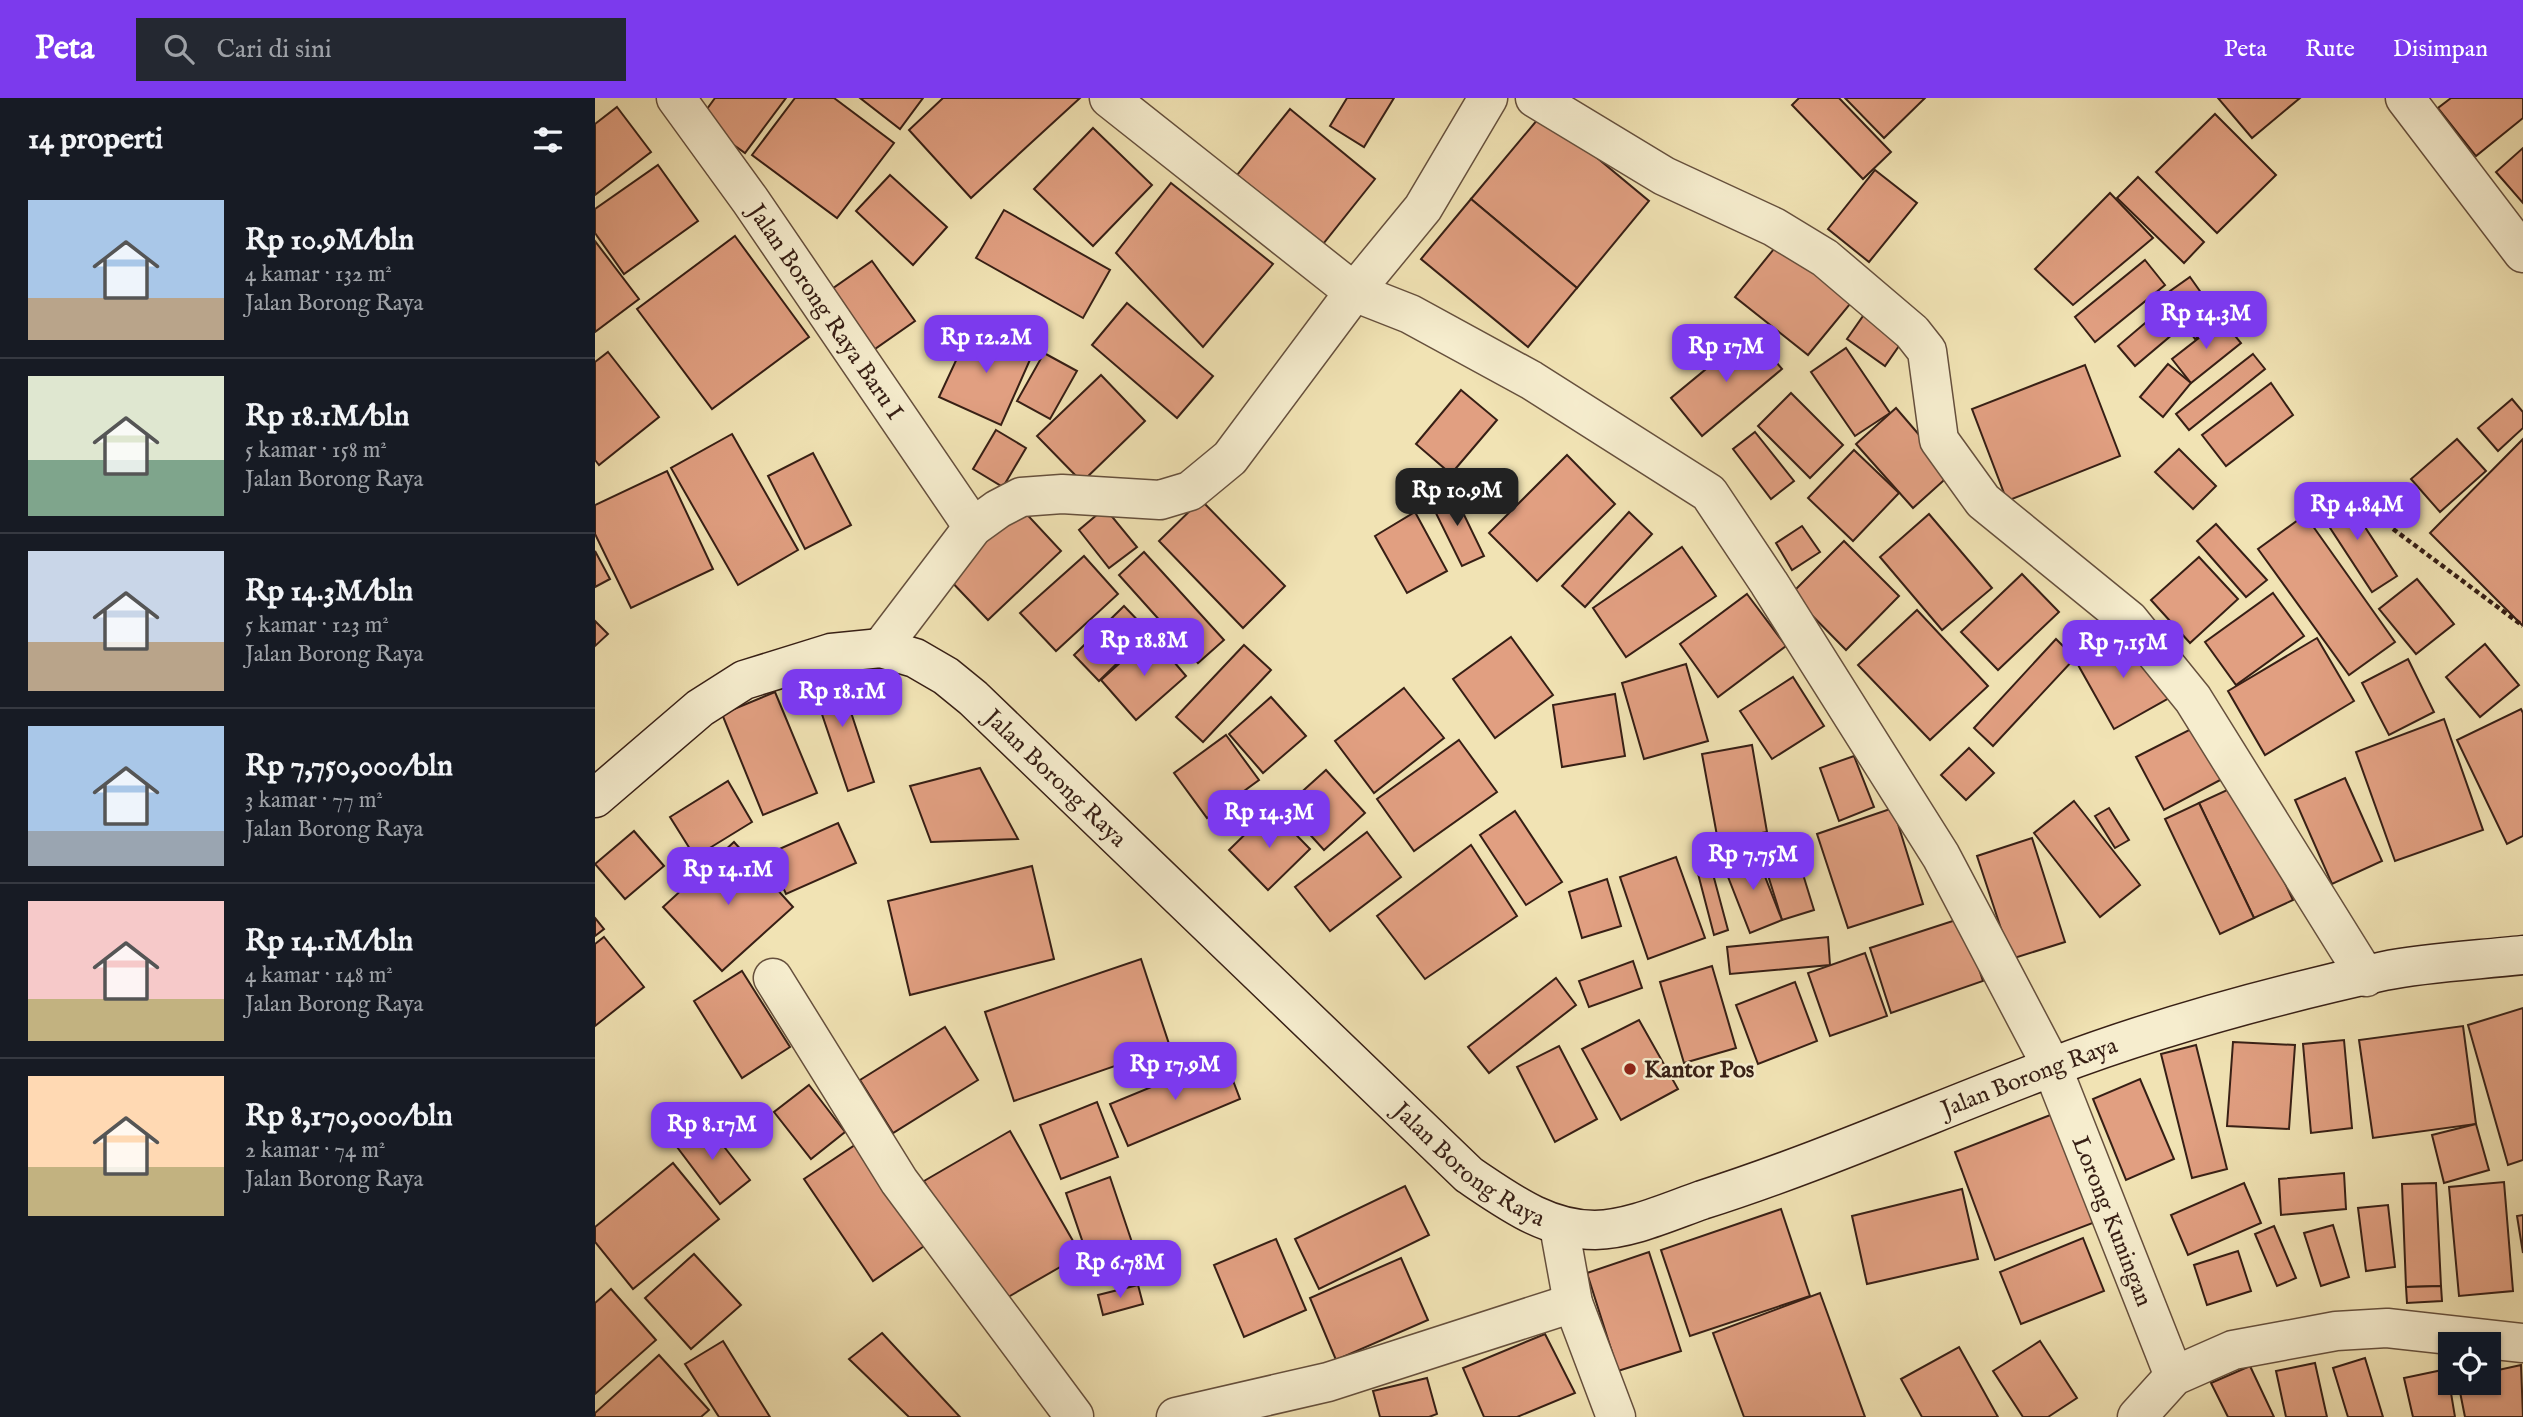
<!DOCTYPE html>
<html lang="id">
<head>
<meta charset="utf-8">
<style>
  :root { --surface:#171b24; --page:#242831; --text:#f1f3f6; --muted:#9ea1a6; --line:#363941; --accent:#7c3aed }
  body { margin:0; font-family:"IM FELL English",serif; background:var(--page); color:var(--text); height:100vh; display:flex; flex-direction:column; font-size:26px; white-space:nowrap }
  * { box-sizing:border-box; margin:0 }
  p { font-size:23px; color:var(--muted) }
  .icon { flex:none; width:38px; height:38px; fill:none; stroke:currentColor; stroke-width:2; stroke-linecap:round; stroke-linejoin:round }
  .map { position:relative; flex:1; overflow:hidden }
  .sheet { display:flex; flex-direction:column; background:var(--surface); width:595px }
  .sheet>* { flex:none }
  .tools { position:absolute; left:1843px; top:1234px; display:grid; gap:14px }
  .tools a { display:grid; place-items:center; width:63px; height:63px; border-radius:0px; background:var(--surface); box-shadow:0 2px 5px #0004; font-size:35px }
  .price { position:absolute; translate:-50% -60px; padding:0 16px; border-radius:14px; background:var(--accent); color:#fff; font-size:23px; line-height:46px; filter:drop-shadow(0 2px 4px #0008) }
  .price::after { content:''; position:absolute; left:50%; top:42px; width:21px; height:16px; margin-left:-10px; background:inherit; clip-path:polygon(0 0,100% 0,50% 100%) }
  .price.on { background:#222; color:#fff }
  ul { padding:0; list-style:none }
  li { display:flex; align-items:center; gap:21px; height:175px; padding:0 28px }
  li+li { border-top:2px solid var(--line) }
  li span { display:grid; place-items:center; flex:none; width:196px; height:140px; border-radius:0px; color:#555 }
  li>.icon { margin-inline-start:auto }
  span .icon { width:84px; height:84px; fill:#fffc; stroke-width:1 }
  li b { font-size:30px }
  h2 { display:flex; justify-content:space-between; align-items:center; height:84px; padding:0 28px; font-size:30px }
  header { display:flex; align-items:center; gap:42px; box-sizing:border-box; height:98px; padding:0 35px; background:var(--accent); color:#fff }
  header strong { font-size:33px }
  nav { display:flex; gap:38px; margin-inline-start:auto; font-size:24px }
  .search { width:490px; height:63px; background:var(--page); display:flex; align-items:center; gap:18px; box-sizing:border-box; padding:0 24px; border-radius:0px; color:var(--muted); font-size:26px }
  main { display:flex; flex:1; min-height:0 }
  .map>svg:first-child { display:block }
  .building { fill:#e19f81; stroke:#371f15; stroke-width:2 }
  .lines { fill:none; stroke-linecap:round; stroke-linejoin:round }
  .minor-casing { stroke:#66503d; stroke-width:41 }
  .secondary-casing { stroke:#371f15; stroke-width:41 }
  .path { stroke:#371f15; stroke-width:4.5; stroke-dasharray:5 3.5; stroke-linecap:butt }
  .minor { stroke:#f6edce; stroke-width:38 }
  .secondary { stroke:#f6edce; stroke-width:38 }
  .poi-dot { fill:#8f2418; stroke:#f6edce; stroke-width:2.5 }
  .labels { text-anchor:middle; stroke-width:5; stroke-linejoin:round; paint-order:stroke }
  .street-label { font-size:24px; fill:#371f15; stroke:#f6edce }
  .poi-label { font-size:24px; font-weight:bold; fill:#371f15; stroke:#f6edce; text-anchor:start }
</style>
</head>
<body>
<header>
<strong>Peta</strong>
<div class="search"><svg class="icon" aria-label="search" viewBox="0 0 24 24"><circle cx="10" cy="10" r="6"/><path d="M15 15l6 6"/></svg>Cari di sini</div>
<nav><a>Peta</a><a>Rute</a><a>Disimpan</a></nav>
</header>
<main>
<section class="sheet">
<h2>14 properti<svg class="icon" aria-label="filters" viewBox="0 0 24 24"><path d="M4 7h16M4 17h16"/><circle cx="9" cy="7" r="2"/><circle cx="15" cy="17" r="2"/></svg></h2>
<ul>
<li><span style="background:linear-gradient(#a9c7e8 70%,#b9a48a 0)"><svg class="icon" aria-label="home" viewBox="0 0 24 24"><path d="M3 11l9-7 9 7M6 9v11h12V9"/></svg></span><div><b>Rp 10.9M/bln</b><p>4 kamar · 132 m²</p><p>Jalan Borong Raya</p></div></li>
<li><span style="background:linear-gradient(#dfe7d0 60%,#7fa58c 0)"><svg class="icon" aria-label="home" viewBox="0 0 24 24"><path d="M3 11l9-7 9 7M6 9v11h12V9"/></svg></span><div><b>Rp 18.1M/bln</b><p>5 kamar · 158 m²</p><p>Jalan Borong Raya</p></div></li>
<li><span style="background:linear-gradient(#c9d6e8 65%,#b9a48a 0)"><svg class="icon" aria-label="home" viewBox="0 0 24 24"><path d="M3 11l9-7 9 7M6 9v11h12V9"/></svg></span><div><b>Rp 14.3M/bln</b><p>5 kamar · 123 m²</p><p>Jalan Borong Raya</p></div></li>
<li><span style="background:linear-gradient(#a9c7e8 75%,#9aa5b1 0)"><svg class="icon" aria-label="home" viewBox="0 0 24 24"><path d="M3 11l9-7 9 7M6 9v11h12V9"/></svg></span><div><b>Rp 7,750,000/bln</b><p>3 kamar · 77 m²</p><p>Jalan Borong Raya</p></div></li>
<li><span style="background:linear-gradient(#f6c9c9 70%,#c2b280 0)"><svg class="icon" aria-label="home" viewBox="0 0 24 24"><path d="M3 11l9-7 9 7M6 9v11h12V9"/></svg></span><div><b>Rp 14.1M/bln</b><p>4 kamar · 148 m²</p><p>Jalan Borong Raya</p></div></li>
<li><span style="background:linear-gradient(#ffd9b3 65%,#c2b280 0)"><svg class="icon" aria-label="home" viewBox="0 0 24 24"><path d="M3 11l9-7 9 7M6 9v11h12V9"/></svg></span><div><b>Rp 8,170,000/bln</b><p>2 kamar · 74 m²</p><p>Jalan Borong Raya</p></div></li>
</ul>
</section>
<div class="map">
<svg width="1928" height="1319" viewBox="0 0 1928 1319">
  <rect width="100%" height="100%" fill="#f1e3b4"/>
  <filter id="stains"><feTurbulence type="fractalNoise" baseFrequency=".00286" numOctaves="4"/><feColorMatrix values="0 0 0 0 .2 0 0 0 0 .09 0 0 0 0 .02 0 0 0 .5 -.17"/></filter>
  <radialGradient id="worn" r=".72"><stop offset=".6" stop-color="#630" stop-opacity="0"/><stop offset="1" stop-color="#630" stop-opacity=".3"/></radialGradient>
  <g class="building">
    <path d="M120 0H191L150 55 104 22Z"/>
    <path d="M200 0H239L299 45 242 120 157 57Z"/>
    <path d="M265 0H328L305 31Z"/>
    <path d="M348 0H485L376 100 314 32Z"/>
    <path d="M752 0H799L769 49 735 28Z"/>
    <path d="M1204 0H1244L1296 54 1268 81 1197 7Z"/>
    <path d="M1250 0H1330L1289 40Z"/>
    <path d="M1623 0H1705L1657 40Z"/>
    <path d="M1856 0H1928V20L1881 58 1843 10Z"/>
    <path d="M22 9 56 54 0 97V26Z"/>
    <path d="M695 11 780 81 728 146 642 77Z"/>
    <path d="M948 15 1054 103 982 190 876 101Z"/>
    <path d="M1620 16 1681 77 1622 135 1561 74Z"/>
    <path d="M498 30 557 87 498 148 439 91Z"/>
    <path d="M1928 50V105L1901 74Z"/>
    <path d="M63 67 103 123 29 176 0 135V111Z"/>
    <path d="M1280 72 1322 105 1274 164 1233 131Z"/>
    <path d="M295 77 352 129 318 167 261 113Z"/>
    <path d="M1543 79 1609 144 1589 165 1522 100Z"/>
    <path d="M576 85 678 166 608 249 521 155Z"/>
    <path d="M1515 95 1558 140 1478 207 1440 171Z"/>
    <path d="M876 101 982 190 933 249 826 161Z"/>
    <path d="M409 112 515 172 488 220 381 160Z"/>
    <path d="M140 138 214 239 117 311 42 211Z"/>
    <path d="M1187 141 1260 200 1213 257 1140 199Z"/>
    <path d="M0 143 44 201 0 234Z"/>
    <path d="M1550 162 1570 187 1500 244 1480 219Z"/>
    <path d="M277 163 320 223 277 253 234 193Z"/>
    <path d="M1595 179 1626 223 1600 241 1568 198Z"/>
    <path d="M532 205 618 278 582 320 497 247Z"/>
    <path d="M1275 208 1313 235 1290 268 1252 241Z"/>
    <path d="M1569 209 1585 230 1540 268 1523 248Z"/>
    <path d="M1627 222 1646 245 1596 285 1577 261Z"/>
    <path d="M377 228 438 255 406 327 344 299Z"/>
    <path d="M1156 234 1187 271 1107 338 1076 300Z"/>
    <path d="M1251 250 1295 315 1260 338 1216 274Z"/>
    <path d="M13 254 64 319 4 367 0 362V264Z"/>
    <path d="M449 255 482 273 455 321 422 303Z"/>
    <path d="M1658 256 1670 271 1594 332 1581 316Z"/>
    <path d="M1573 266 1596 285 1568 319 1545 299Z"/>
    <path d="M1490 267 1525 358 1412 403 1377 311Z"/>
    <path d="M506 277 550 323 487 384 442 338Z"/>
    <path d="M1676 285 1698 317 1631 368 1607 337Z"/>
    <path d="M866 292 902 322 856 376 821 346Z"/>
    <path d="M1196 295 1248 347 1215 380 1163 328Z"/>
    <path d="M1917 301 1928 314V330L1903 353 1883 330Z"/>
    <path d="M1301 310 1357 375 1318 410 1261 346Z"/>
    <path d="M401 332 431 350 408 389 378 371Z"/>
    <path d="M1160 334 1199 383 1176 401 1138 351Z"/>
    <path d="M137 336 203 452 143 487 76 370Z"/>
    <path d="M1862 341 1891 373 1845 414 1816 381Z"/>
    <path d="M1928 341V526L1927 527 1835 435Z"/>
    <path d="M1584 351 1621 388 1598 411 1560 374Z"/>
    <path d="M1259 352 1304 395 1258 443 1213 400Z"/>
    <path d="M218 355 256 427 210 451 173 378Z"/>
    <path d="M972 357 1020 406 942 483 894 435Z"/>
    <path d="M72 373 118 471 36 510 0 436V407Z"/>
    <path d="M857 392 889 458 867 468 835 403Z"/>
    <path d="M1747 394 1802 478 1777 494 1722 410Z"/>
    <path d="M606 402 690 488 648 530 564 443Z"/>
    <path d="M425 409 466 453 393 522 351 478Z"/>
    <path d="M510 410 542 449 514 470 484 432Z"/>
    <path d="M820 414 852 473 812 495 780 438Z"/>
    <path d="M1034 414 1057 436 990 509 967 488Z"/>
    <path d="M1334 416 1397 490 1347 532 1285 459Z"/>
    <path d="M1710 417 1800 544 1754 577 1663 451Z"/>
    <path d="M1621 426 1672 482 1651 499 1602 443Z"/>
    <path d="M1207 428 1225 454 1197 472 1181 445Z"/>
    <path d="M1249 443 1304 498 1251 552 1196 496Z"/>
    <path d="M1087 449 1121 498 1031 559 998 510Z"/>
    <path d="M0 453 15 481 0 489Z"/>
    <path d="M549 454 629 542 603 565 524 477Z"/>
    <path d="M489 458 523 496 461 553 425 515Z"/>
    <path d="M1604 459 1643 501 1595 545 1556 502Z"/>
    <path d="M1427 476 1464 514 1403 572 1366 534Z"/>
    <path d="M1822 481 1859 526 1821 556 1784 511Z"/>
    <path d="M1678 495 1709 538 1641 587 1610 544Z"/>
    <path d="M1152 496 1191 548 1123 599 1085 546Z"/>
    <path d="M529 508 554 534 504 583 479 557Z"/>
    <path d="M1322 512 1393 588 1335 642 1263 567Z"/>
    <path d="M0 523 13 536 0 548Z"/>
    <path d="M1536 533 1574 600 1519 631 1482 565Z"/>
    <path d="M556 537 591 578 541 622 506 582Z"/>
    <path d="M916 539 958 597 900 640 858 581Z"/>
    <path d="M1722 540 1759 603 1670 657 1633 593Z"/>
    <path d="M1461 541 1480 560 1398 648 1379 630Z"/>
    <path d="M1890 546 1924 587 1885 619 1851 579Z"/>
    <path d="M649 547 676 572 608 644 581 619Z"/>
    <path d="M1813 561 1839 614 1794 637 1767 585Z"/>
    <path d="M1091 566 1113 643 1049 661 1027 585Z"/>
    <path d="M241 569 279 684 253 693 214 578Z"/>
    <path d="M1198 579 1229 628 1177 661 1145 613Z"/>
    <path d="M809 590 849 640 779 695 740 643Z"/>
    <path d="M180 594 222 695 168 717 127 616Z"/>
    <path d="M1020 596 1030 658 967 669 958 607Z"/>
    <path d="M676 599 711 638 668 675 634 636Z"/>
    <path d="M1926 611 1928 615V738L1912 746 1862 642Z"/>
    <path d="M1849 621 1888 732 1800 763 1761 654Z"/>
    <path d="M1602 628 1629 680 1569 712 1541 659Z"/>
    <path d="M631 637 664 682 612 720 579 675Z"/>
    <path d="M864 642 902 694 819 753 782 701Z"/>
    <path d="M1157 647 1172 734 1123 743 1107 656Z"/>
    <path d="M1374 650 1399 675 1371 702 1346 677Z"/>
    <path d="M1259 658 1279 709 1244 723 1225 670Z"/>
    <path d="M385 670 423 741 336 744 315 688Z"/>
    <path d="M731 672 770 715 729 752 690 709Z"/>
    <path d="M1750 680 1787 763 1737 786 1700 702Z"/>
    <path d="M133 683 157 724 100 759 75 719Z"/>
    <path d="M1643 687 1698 802 1659 820 1604 705Z"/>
    <path d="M1479 703 1545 787 1505 819 1439 735Z"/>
    <path d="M1604 705 1659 820 1625 836 1570 721Z"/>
    <path d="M1298 710 1328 806 1253 830 1222 736Z"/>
    <path d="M1514 710 1534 742 1520 750 1500 718Z"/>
    <path d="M676 711 715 751 673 792 634 752Z"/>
    <path d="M920 713 967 784 931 807 885 737Z"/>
    <path d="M243 725 261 765 191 796 173 756Z"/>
    <path d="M39 733 69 768 30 801 0 766Z"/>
    <path d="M772 734 806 779 735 833 700 789Z"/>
    <path d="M1437 740 1470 844 1416 861 1382 758Z"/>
    <path d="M139 744 198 809 127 873 68 809Z"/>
    <path d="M1198 744 1219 812 1187 822 1166 755Z"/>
    <path d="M876 747 922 818 830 881 782 818Z"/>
    <path d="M1160 753 1187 822 1155 835 1128 766Z"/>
    <path d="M1081 759 1110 840 1053 861 1025 779Z"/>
    <path d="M1115 765 1133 832 1119 837 1101 768Z"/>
    <path d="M437 768 459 861 315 897 293 803Z"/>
    <path d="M1012 781 1026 828 987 840 974 794Z"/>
    <path d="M0 820 9 831 0 838Z"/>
    <path d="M1367 820 1388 883 1296 915 1275 850Z"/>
    <path d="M9 839 49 889 0 928V846Z"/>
    <path d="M1233 839 1235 867 1135 876 1132 849Z"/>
    <path d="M1270 855 1292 918 1235 938 1213 875Z"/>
    <path d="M546 861 575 949 419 1003 390 914Z"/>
    <path d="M1038 863 1047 890 994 909 984 883Z"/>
    <path d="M1117 868 1141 950 1089 965 1065 884Z"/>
    <path d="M147 873 195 949 147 980 99 903Z"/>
    <path d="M961 880 981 907 894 975 873 949Z"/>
    <path d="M1200 884 1222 943 1163 966 1141 907Z"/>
    <path d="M1928 910V1062L1913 1067 1873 927Z"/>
    <path d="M1044 922 1083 991 1026 1022 987 951Z"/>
    <path d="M1868 928 1881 1026 1778 1040 1764 942Z"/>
    <path d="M350 929 383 982 298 1035 265 982Z"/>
    <path d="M1749 942 1757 1030 1716 1035 1708 946Z"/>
    <path d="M1638 944 1700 947 1694 1031 1632 1028Z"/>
    <path d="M1601 947 1632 1071 1597 1080 1566 956Z"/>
    <path d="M964 948 1002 1021 960 1044 922 969Z"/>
    <path d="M629 959 645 1001 533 1048 515 1006Z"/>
    <path d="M1545 981 1579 1061 1531 1082 1498 1001Z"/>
    <path d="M214 987 250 1034 216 1061 179 1014Z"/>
    <path d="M502 1004 523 1059 466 1081 445 1027Z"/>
    <path d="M1463 1014 1503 1123 1400 1162 1360 1054Z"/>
    <path d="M109 1023 155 1082 125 1106 79 1045Z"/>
    <path d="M1881 1026 1894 1072 1849 1085 1837 1037Z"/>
    <path d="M415 1033 486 1157 401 1206 329 1083Z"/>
    <path d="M266 1043 335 1144 278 1183 209 1081Z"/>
    <path d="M78 1065 124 1121 38 1191 0 1144V1129Z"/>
    <path d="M1749 1075 1751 1111 1686 1117 1684 1081Z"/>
    <path d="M515 1079 546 1171 502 1186 471 1095Z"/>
    <path d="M1909 1084 1918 1193 1864 1198 1854 1089Z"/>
    <path d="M1649 1085 1666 1125 1593 1157 1576 1117Z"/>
    <path d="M1841 1085 1846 1188 1811 1189 1807 1086Z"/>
    <path d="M810 1088 834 1137 724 1191 700 1141Z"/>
    <path d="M1367 1091 1383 1161 1272 1186 1257 1118Z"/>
    <path d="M1793 1107 1800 1169 1771 1173 1763 1110Z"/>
    <path d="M1186 1111 1215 1198 1095 1238 1066 1152Z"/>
    <path d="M1928 1117V1155L1922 1118Z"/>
    <path d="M1738 1127 1754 1179 1726 1188 1709 1135Z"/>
    <path d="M1679 1128 1701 1180 1682 1188 1660 1136Z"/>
    <path d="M1488 1140 1509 1193 1426 1226 1405 1174Z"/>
    <path d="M681 1141 711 1212 649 1239 619 1167Z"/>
    <path d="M1643 1153 1656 1193 1612 1207 1599 1167Z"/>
    <path d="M1054 1154 1086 1253 1023 1273 992 1175Z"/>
    <path d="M99 1156 146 1207 96 1251 50 1200Z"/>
    <path d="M806 1160 833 1222 741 1262 715 1200Z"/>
    <path d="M543 1187 548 1206 508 1217 503 1197Z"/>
    <path d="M1846 1188 1847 1203 1812 1205 1811 1189Z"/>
    <path d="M16 1191 61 1242 0 1296V1205Z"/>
    <path d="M1225 1195 1270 1319H1149L1118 1235Z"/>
    <path d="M287 1235 365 1319H314L254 1261Z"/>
    <path d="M950 1236 980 1295 922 1319H889L868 1270Z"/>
    <path d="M128 1243 175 1319H124L90 1266Z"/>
    <path d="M1445 1243 1482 1300 1453 1319H1428L1398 1273Z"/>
    <path d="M1364 1249 1403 1319H1327L1306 1281Z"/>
    <path d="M64 1257 114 1312 106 1319H0V1315Z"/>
    <path d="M1770 1260 1788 1319H1753L1738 1270Z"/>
    <path d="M1720 1265 1732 1319H1691L1681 1273Z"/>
    <path d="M1926 1267 1928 1319H1870L1863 1284H1894V1274Z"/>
    <path d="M1655 1268 1679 1319H1633L1616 1285Z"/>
    <path d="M1852 1271 1860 1319H1818L1809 1280Z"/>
    <path d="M832 1280 842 1316 834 1319H785L778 1293Z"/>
  </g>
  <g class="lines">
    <defs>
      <g id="minor">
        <path id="s1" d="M81 0 155 102 378 429"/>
        <path id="s2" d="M514 0 759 194 815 216 936 282 1114 395 1174 485 1346 758 1457 969 1579 1278"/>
        <path d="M940 0 1069 78 1179 129 1230 160 1317 234 1332 253 1344 342 1388 403 1534 522 1598 601 1771 879"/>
        <path d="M1810 0 1928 155"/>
        <path d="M286 550 378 429 403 411 426 399 467 396 565 402 595 393 635 360 759 194 828 110 893 0"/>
        <path d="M178 880 304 1083 479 1318"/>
        <path d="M964 1128 978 1205 1021 1319"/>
        <path d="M581 1319 733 1284 978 1205"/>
        <path d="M1542 1319 1579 1278 1638 1252 1741 1233 1792 1230 1928 1245"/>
      </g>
      <g id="secondary">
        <path id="s3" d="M0 700 105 610 149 582 236 555 286 550 320 560 351 578 378 600 874 1077C913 1103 951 1132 1000 1132 1036 1131 1073 1114 1107 1102 1226 1064 1340 1013 1457 969 1565 928 1676 898 1789 873 1832 864 1884 862 1928 857"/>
      </g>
    </defs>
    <use href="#minor" class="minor-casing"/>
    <use href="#secondary" class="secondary-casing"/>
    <path class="path" d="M1757 388 1798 431 1928 528"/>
    <use href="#minor" class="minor"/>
    <use href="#secondary" class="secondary"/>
  </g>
  <circle class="poi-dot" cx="1035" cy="971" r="7"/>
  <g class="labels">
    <g class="street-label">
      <text dy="8" stroke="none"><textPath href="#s1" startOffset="261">Jalan Borong Raya Baru I</textPath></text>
      <text dy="8" stroke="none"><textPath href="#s3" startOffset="553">Jalan Borong Raya</textPath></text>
      <text dy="8" stroke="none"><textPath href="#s3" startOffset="1727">Jalan Borong Raya</textPath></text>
      <text dy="8" stroke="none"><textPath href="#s3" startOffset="1120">Jalan Borong Raya</textPath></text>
      <text dy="8" stroke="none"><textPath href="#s2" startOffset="1556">Lorong Kuningan</textPath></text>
    </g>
    <g class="poi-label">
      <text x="1049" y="979">Kantor Pos</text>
    </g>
  </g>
  <rect width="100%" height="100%" filter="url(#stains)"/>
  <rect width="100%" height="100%" fill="url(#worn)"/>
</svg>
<div class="tools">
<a><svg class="icon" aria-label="locate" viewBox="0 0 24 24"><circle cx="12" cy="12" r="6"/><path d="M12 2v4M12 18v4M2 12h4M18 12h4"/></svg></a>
</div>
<b class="price" style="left:1611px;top:253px">Rp 14.3M</b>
<b class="price" style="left:391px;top:277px">Rp 12.2M</b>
<b class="price" style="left:1131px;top:286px">Rp 17M</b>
<b class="price on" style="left:862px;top:430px">Rp 10.9M</b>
<b class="price" style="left:1762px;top:444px">Rp 4.84M</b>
<b class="price" style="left:549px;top:580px">Rp 18.8M</b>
<b class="price" style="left:1528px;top:582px">Rp 7.15M</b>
<b class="price" style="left:247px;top:631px">Rp 18.1M</b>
<b class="price" style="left:674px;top:752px">Rp 14.3M</b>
<b class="price" style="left:1158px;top:794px">Rp 7.75M</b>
<b class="price" style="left:133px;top:809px">Rp 14.1M</b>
<b class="price" style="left:580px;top:1004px">Rp 17.9M</b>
<b class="price" style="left:117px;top:1064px">Rp 8.17M</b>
<b class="price" style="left:525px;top:1202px">Rp 6.78M</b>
</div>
</main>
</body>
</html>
